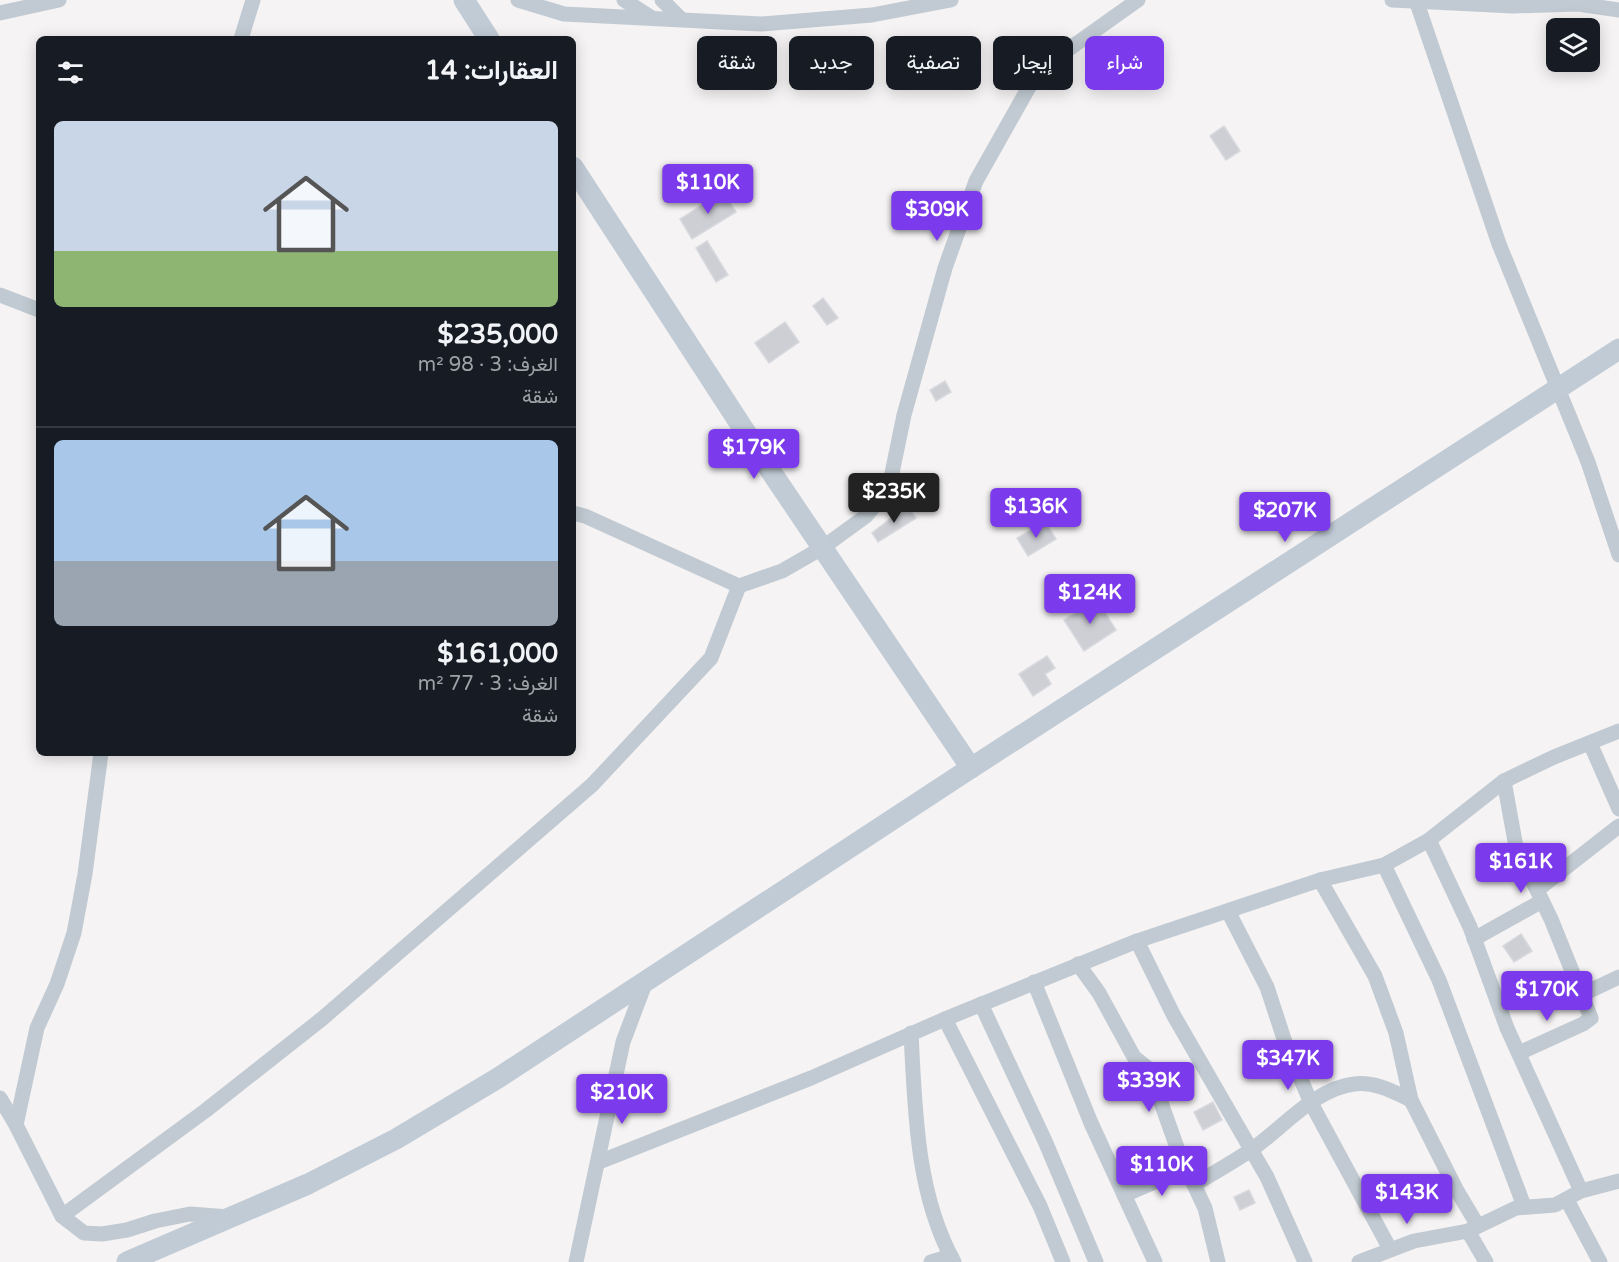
<!DOCTYPE html>
<html lang="ar">
<head>
<meta charset="utf-8">
<style>
  :root { --surface:#171b24; --page:#20242c; --text:#f1f3f6; --muted:#9ea1a6; --line:#363941; --accent:#7c3aed }
  body { margin:0; font-family:"Varela Round",Vazirmatn,sans-serif; background:var(--page); color:var(--text); direction:rtl; height:100vh; display:flex; flex-direction:column; font-size:22px; white-space:nowrap }
  * { box-sizing:border-box; margin:0 }
  p { font-size:20px; color:var(--muted) }
  .icon { flex:none; width:33px; height:33px; fill:none; stroke:currentColor; stroke-width:2; stroke-linecap:round; stroke-linejoin:round }
  .map { position:relative; flex:1; overflow:hidden; direction:ltr }
  .side { position:absolute; left:36px; top:36px; width:540px; height:720px; display:flex; flex-direction:column; background:var(--surface); border-radius:9px; box-shadow:0 3px 15px #0003; direction:rtl }
  .side>* { flex:none }
  .top-card { position:absolute; left:594px; top:36px; width:570px; height:54px; direction:rtl; display:flex; gap:12px }
  .fabs { position:absolute; left:1546px; top:18px; display:grid; gap:12px }
  .fabs a { display:grid; place-items:center; width:54px; height:54px; border-radius:9px; background:var(--surface); box-shadow:0 3px 15px #0003; font-size:30px }
  .price { position:absolute; translate:-50% -51px; padding:0 14px; border-radius:6px; background:var(--accent); color:#fff; font-size:20px; line-height:39px; filter:drop-shadow(0 2px 3px #0008) }
  .price::after { content:''; position:absolute; left:50%; top:36px; width:18px; height:14px; margin-left:-9px; background:inherit; clip-path:polygon(0 0,100% 0,50% 100%) }
  .price.active { background:#222; color:#fff }
  ul { padding:0; list-style:none }
  li { display:grid; align-content:center; gap:12px; height:318px; padding:0 18px }
  li+li { border-top:2px solid var(--line) }
  li span { display:grid; place-items:center; height:186px; border-radius:9px; color:#555 }
  li>.icon { margin-inline-start:auto }
  span .icon { width:108px; height:108px; fill:#fffc; stroke-width:1 }
  li b { font-size:26px }
  h2 { display:flex; justify-content:space-between; align-items:center; height:72px; padding:0 18px; font-size:26px }
  .pill { padding:0 21px; border-radius:9px; background:var(--surface); box-shadow:0 3px 15px #0003; font-size:21px; line-height:54px }
  .pill.active { background:var(--accent); color:#fff }
  .map>svg:first-child { display:block }
  .building { fill:#cdcfd5; stroke:#d7d9de; stroke-width:1.5 }
  .lines { fill:none; stroke-linecap:round; stroke-linejoin:round }
  .street { stroke:#c1cad2; stroke-width:15 }
  .secondary { stroke:#c1cbd6; stroke-width:21 }
</style>
</head>
<body>
<div class="map">
<svg width="1619" height="1262" viewBox="0 0 1619 1262">
  <rect width="100%" height="100%" fill="#f5f3f3"/>
  <g class="building">
    <path d="M1224 126 1240 151 1226 160 1210 136Z"/>
    <path d="M723 192 736 212 692 239 680 219Z"/>
    <path d="M707 241 728 275 716 282 696 248Z"/>
    <path d="M823 298 838 318 827 325 813 306Z"/>
    <path d="M785 322 799 342 769 363 755 343Z"/>
    <path d="M945 381 951 392 936 401 930 390Z"/>
    <path d="M907 506 916 518 878 542 872 533Z"/>
    <path d="M1045 522 1056 539 1028 556 1017 538Z"/>
    <path d="M1097 600 1116 630 1084 651 1064 620Z"/>
    <path d="M1047 656 1055 668 1045 674 1051 684 1033 696 1019 674Z"/>
    <path d="M1521 934 1532 951 1514 962 1503 946Z"/>
    <path d="M1213 1102 1222 1120 1203 1130 1194 1112Z"/>
    <path d="M1249 1190 1255 1203 1240 1210 1234 1197Z"/>
  </g>
  <g class="lines">
    <g class="street">
      <path d="M518 0 564 14 761 24 872 15 951 0"/>
      <path d="M624 0 652 18"/>
      <path d="M662 0 681 19"/>
      <path d="M1392 0 1513 6 1578 4 1619 10"/>
      <path d="M1416 0 1499 244 1588 462 1619 555"/>
      <path d="M0 13 59 0"/>
      <path d="M241 39 253 0"/>
      <path d="M0 295 39 310"/>
      <path d="M573 513 585 516 739 586 782 571 822 548 866 516 881 498 891 478 904 415 945 268 976 181 1038 71 1138 0"/>
      <path d="M1590 743 1619 809"/>
      <path d="M1504 781 1516 847 1551 919 1591 1018 1583 1024 1519 1053"/>
      <path d="M1429 840 1470 927 1507 1028 1581 1191"/>
      <path d="M1384 865 1439 980 1524 1206"/>
      <path d="M1320 880 1375 976 1396 1033 1411 1100 1456 1189 1478 1226"/>
      <path d="M1537 890 1619 826"/>
      <path d="M1228 911 1267 987 1285 1042 1311 1103 1390 1249"/>
      <path d="M1474 939 1542 901"/>
      <path d="M1137 941 1174 1016 1267 1177 1305 1262"/>
      <path d="M1078 964 1099 993 1134 1057 1149 1069 1179 1153 1205 1208 1218 1262"/>
      <path d="M1034 982 1091 1123 1155 1262"/>
      <path d="M1583 994 1619 977"/>
      <path d="M981 1004 1045 1141 1096 1262"/>
      <path d="M945 1019 1040 1206 1063 1262"/>
      <path d="M911 1033C915 1109 916 1194 954 1262"/>
      <path d="M0 1098 16 1125 62 1216 84 1233 102 1234 127 1230 155 1221 190 1214 229 1217"/>
      <path d="M16 1125 37 1028 57 984 74 933 85 874 101 753"/>
      <path d="M599 1162 811 1078 945 1019 1137 941 1320 880 1384 865 1429 840 1504 781 1554 757 1619 731"/>
      <path d="M1195 1184C1214 1173 1233 1162 1251 1150 1283 1128 1314 1089 1354 1084 1374 1081 1394 1092 1411 1100"/>
      <path d="M1124 1195 1187 1168"/>
      <path d="M1567 1200 1600 1262"/>
      <path d="M62 1216 205 1111 323 1018 592 785 711 658 739 586"/>
      <path d="M1468 1231 1486 1262"/>
      <path d="M576 1262 623 1042 646 981"/>
      <path d="M931 1262 951 1256"/>
      <path d="M1359 1262 1414 1241 1468 1231 1516 1208 1555 1205 1581 1191 1619 1181"/>
    </g>
    <g class="secondary">
      <path d="M464 0 489 39"/>
      <path d="M573 167 774 476 971 768"/>
      <path d="M127 1262 308 1184 396 1139 498 1078 971 768 1619 349"/>
    </g>
  </g>
</svg>
<div class="fabs">
<a><svg class="icon" aria-label="layers" viewBox="0 0 24 24"><path d="M12 4l9 5-9 5-9-5zM3 14l9 5 9-5"/></svg></a>
</div>
<b class="price" style="left:708px;top:215px">$110K</b>
<b class="price" style="left:937px;top:242px">$309K</b>
<b class="price" style="left:754px;top:480px">$179K</b>
<b class="price active" style="left:894px;top:524px">$235K</b>
<b class="price" style="left:1036px;top:539px">$136K</b>
<b class="price" style="left:1285px;top:543px">$207K</b>
<b class="price" style="left:1090px;top:625px">$124K</b>
<b class="price" style="left:1521px;top:894px">$161K</b>
<b class="price" style="left:1547px;top:1022px">$170K</b>
<b class="price" style="left:1288px;top:1091px">$347K</b>
<b class="price" style="left:1149px;top:1113px">$339K</b>
<b class="price" style="left:622px;top:1125px">$210K</b>
<b class="price" style="left:1162px;top:1197px">$110K</b>
<b class="price" style="left:1407px;top:1225px">$143K</b>
<div class="top-card">
<a class="pill active">شراء</a>
<a class="pill">إيجار</a>
<a class="pill">تصفية</a>
<a class="pill">جديد</a>
<a class="pill">شقة</a>
</div>
<section class="side">
<h2>العقارات: 14<svg class="icon" aria-label="filters" viewBox="0 0 24 24"><path d="M4 7h16M4 17h16"/><circle cx="9" cy="7" r="2"/><circle cx="15" cy="17" r="2"/></svg></h2>
<ul>
<li><span style="background:linear-gradient(#c9d6e8 70%,#8fb573 0)"><svg class="icon" aria-label="home" viewBox="0 0 24 24"><path d="M3 11l9-7 9 7M6 9v11h12V9"/></svg></span><div><b>$235,000</b><p>الغرف: 3 · 98 m²</p><p>شقة</p></div></li>
<li><span style="background:linear-gradient(#a9c7e8 65%,#9aa5b1 0)"><svg class="icon" aria-label="home" viewBox="0 0 24 24"><path d="M3 11l9-7 9 7M6 9v11h12V9"/></svg></span><div><b>$161,000</b><p>الغرف: 3 · 77 m²</p><p>شقة</p></div></li>
</ul>
</section>
</div>
</body>
</html>
